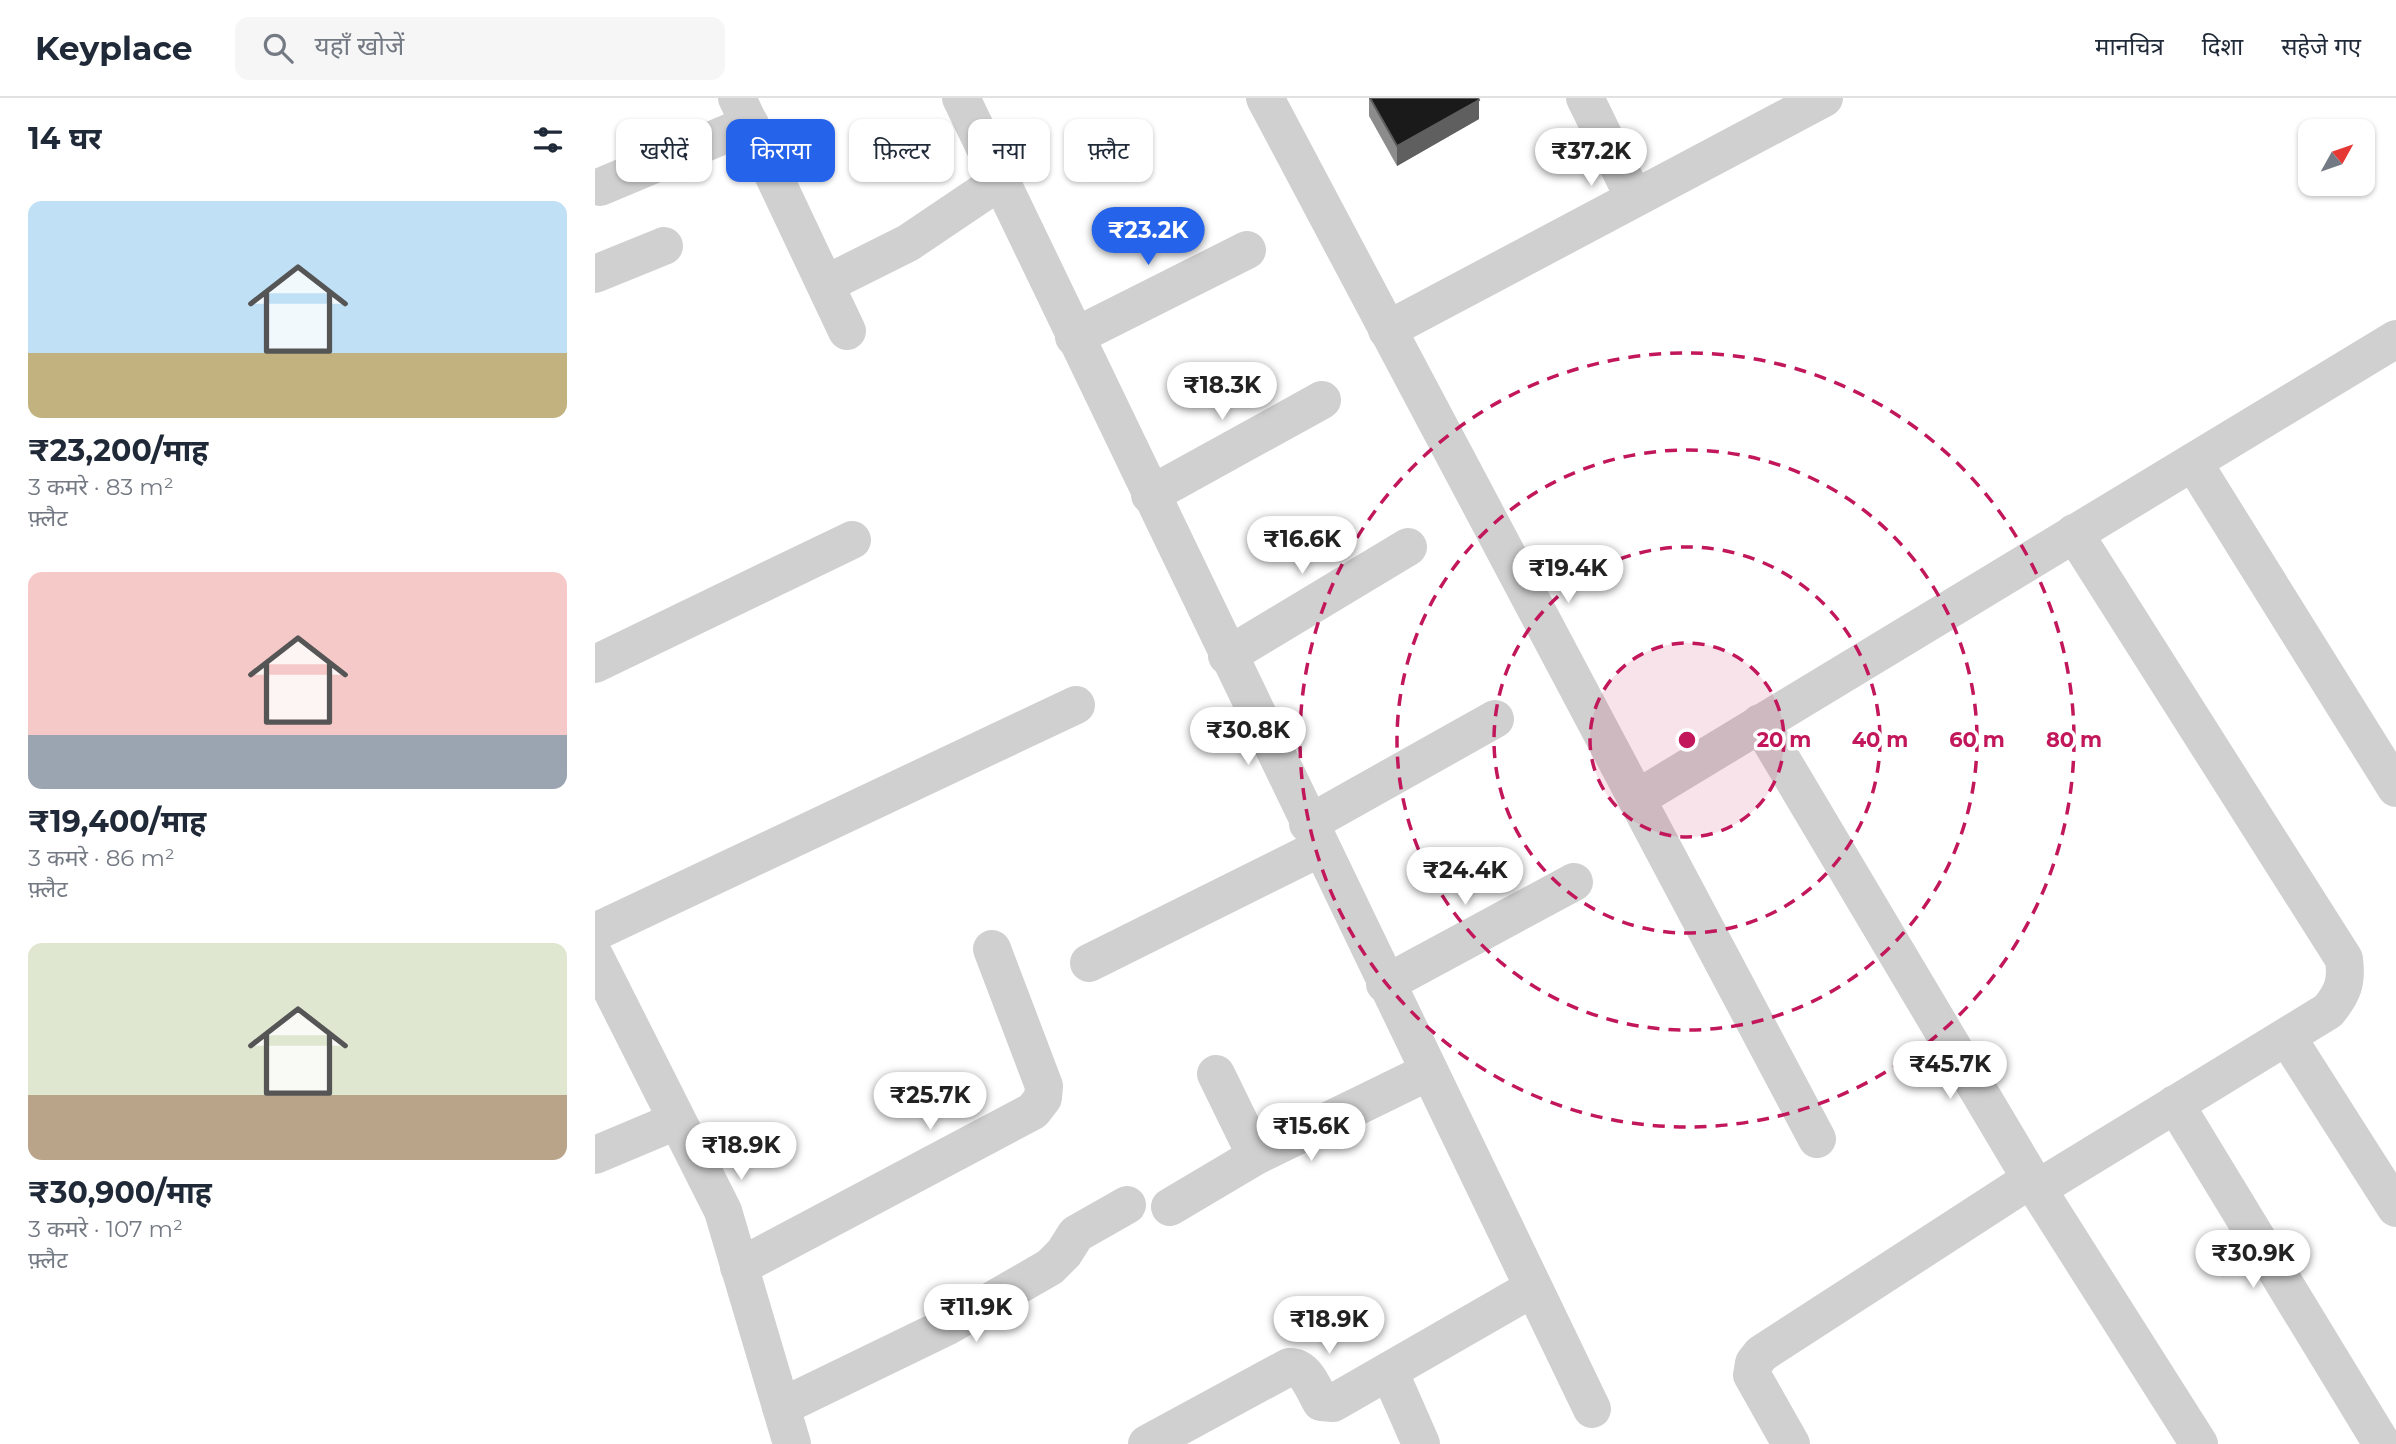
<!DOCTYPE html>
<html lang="hi">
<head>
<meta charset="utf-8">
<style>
  :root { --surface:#fff; --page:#f6f6f7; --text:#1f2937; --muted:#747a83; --line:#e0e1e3; --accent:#2563eb }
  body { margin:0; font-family:Montserrat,"Noto Sans Devanagari",sans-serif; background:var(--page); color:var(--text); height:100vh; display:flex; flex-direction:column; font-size:26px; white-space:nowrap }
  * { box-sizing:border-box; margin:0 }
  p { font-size:23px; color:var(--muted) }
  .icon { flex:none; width:38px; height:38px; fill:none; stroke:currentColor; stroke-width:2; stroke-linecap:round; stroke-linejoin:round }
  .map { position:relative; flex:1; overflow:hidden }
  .panel { display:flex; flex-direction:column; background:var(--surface); width:595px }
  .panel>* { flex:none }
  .top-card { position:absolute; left:21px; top:21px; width:665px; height:63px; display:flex; gap:14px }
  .needle { width:46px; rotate:50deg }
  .fabs { position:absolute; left:1703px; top:21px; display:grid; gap:14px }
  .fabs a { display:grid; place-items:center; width:77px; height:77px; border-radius:14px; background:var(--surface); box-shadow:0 2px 5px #0004; font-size:35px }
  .price { position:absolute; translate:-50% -60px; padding:0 16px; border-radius:24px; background:#fff; color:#222; font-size:23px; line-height:46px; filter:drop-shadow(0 2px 4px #0008) }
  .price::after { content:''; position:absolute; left:50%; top:42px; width:21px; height:16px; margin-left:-10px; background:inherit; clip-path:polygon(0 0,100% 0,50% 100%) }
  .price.on { background:var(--accent); color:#fff }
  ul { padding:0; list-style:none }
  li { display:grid; align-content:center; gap:14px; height:371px; padding:0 28px }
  li span { display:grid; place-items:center; height:217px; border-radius:14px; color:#555 }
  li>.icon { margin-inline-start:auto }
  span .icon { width:126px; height:126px; fill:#fffc; stroke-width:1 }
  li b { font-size:30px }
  h2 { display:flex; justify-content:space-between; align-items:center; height:84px; padding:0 28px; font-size:30px }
  .tag { padding:0 24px; border-radius:14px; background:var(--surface); box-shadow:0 2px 5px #0004; font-size:24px; line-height:63px }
  .tag.on { background:var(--accent); color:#fff }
  header { display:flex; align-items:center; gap:42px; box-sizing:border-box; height:98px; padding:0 35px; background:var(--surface); border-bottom:2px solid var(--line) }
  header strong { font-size:33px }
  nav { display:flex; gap:38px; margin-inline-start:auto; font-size:24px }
  .search { width:490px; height:63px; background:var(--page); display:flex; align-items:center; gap:18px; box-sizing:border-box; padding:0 24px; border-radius:14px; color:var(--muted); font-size:26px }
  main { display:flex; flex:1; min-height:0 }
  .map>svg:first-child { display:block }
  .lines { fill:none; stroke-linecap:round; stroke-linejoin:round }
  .minor { stroke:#d0d0d0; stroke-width:38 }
  .wall { fill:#8c8c8c }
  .shaded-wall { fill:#5f5f5f }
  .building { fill:#1a1a1a; stroke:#5f5f5f; stroke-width:2 }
  .ring { fill:none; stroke:#c2185b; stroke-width:3.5; stroke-dasharray:12 9 }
  .centre { fill:#c2185b; stroke:#fff; stroke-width:3.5 }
  .ring-label { font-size:21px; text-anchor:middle; font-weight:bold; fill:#c2185b; stroke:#fff; stroke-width:7; stroke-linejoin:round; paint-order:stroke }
</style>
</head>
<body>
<header>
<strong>Keyplace</strong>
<div class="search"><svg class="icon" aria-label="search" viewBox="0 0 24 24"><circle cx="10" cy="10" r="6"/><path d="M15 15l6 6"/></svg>यहाँ खोजें</div>
<nav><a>मानचित्र</a><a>दिशा</a><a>सहेजे गए</a></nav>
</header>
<main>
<section class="panel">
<h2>14 घर<svg class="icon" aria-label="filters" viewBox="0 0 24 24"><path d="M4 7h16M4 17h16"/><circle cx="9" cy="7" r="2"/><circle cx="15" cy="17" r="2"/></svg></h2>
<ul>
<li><span style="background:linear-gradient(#bfe0f5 70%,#c2b280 0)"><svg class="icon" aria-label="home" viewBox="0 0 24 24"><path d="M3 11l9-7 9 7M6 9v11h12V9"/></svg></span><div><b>₹23,200/माह</b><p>3 कमरे · 83 m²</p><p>फ़्लैट</p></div></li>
<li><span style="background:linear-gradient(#f6c9c9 75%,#9aa5b1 0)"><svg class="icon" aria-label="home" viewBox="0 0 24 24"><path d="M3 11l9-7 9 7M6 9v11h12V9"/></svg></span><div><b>₹19,400/माह</b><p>3 कमरे · 86 m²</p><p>फ़्लैट</p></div></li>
<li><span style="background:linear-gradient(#dfe7d0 70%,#b9a48a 0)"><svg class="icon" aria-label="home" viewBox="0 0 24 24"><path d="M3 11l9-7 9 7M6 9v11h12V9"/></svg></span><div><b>₹30,900/माह</b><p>3 कमरे · 107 m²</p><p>फ़्लैट</p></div></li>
</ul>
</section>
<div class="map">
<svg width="1801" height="1346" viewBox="0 0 1801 1346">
  <rect width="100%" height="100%" fill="#fff"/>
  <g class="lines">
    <g class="minor">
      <path d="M142 0 252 233"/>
      <path d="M366 0 997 1311"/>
      <path d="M670 0 1222 1041"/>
      <path d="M990 0 1039 100"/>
      <path d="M5 89 155 26"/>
      <path d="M0 176 69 148"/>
      <path d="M231 186 313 145 405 83"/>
      <path d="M792 232 1229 0"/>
      <path d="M479 239 652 152"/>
      <path d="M1598 364 1801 690"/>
      <path d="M555 397 727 302"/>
      <path d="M632 558 813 449"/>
      <path d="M0 566 257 442"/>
      <path d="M1165 625 1436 1081 1604 1346"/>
      <path d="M1043 700 1801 241"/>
      <path d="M713 726 900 621"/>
      <path d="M0 834 481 607"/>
      <path d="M0 859 128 1113 197 1346"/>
      <path d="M494 865 725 750"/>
      <path d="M790 886 979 784"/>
      <path d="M1692 939 1801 1110"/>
      <path d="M621 976 661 1058"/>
      <path d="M1580 1006 1787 1346"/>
      <path d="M0 1057 81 1023"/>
      <path d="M1442 1091 1733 913C1748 895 1752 884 1749 861L1479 435"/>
      <path d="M575 1109 661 1058 833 974"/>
      <path d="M144 1169 438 1013 448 1000 449 988 397 851"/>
      <path d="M794 1273 826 1346"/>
      <path d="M186 1309 351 1229 455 1169 469 1155 481 1136 532 1107"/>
      <path d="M552 1346 694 1269C711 1268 718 1290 726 1304L738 1305 938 1190"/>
      <path d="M1196 1346 1157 1277 1159 1265 1166 1256 1436 1081"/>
    </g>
  </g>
  <path class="wall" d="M774 0H883L884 21 802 68 774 18Z"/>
  <path class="shaded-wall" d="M884 2V21L802 68V48Z"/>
  <path class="building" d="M775 0H883L884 2 802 48Z"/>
  <circle cx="1092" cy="642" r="97" fill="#c2185b" fill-opacity=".12"/>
  <g class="ring">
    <circle cx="1092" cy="642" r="97"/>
    <circle cx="1092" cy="642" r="193"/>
    <circle cx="1092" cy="642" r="290"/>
    <circle cx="1092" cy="642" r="387"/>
  </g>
  <circle cx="1092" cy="642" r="10" class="centre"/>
  <g class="ring-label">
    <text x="1189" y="649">20 m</text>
    <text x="1285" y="649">40 m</text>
    <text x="1382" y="649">60 m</text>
    <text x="1479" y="649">80 m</text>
  </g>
</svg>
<div class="fabs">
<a><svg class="needle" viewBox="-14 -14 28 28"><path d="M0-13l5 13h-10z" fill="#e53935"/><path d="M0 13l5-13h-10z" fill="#747a83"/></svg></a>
</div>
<b class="price" style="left:996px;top:90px">₹37.2K</b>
<b class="price on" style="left:553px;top:169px">₹23.2K</b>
<b class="price" style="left:627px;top:324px">₹18.3K</b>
<b class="price" style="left:707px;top:478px">₹16.6K</b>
<b class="price" style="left:973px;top:507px">₹19.4K</b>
<b class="price" style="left:653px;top:669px">₹30.8K</b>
<b class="price" style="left:870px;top:809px">₹24.4K</b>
<b class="price" style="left:1355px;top:1003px">₹45.7K</b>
<b class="price" style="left:335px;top:1034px">₹25.7K</b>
<b class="price" style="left:716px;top:1065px">₹15.6K</b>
<b class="price" style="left:146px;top:1084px">₹18.9K</b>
<b class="price" style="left:1658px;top:1192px">₹30.9K</b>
<b class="price" style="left:381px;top:1246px">₹11.9K</b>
<b class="price" style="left:734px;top:1258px">₹18.9K</b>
<div class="top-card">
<a class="tag">खरीदें</a>
<a class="tag on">किराया</a>
<a class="tag">फ़िल्टर</a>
<a class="tag">नया</a>
<a class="tag">फ़्लैट</a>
</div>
</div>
</main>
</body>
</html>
